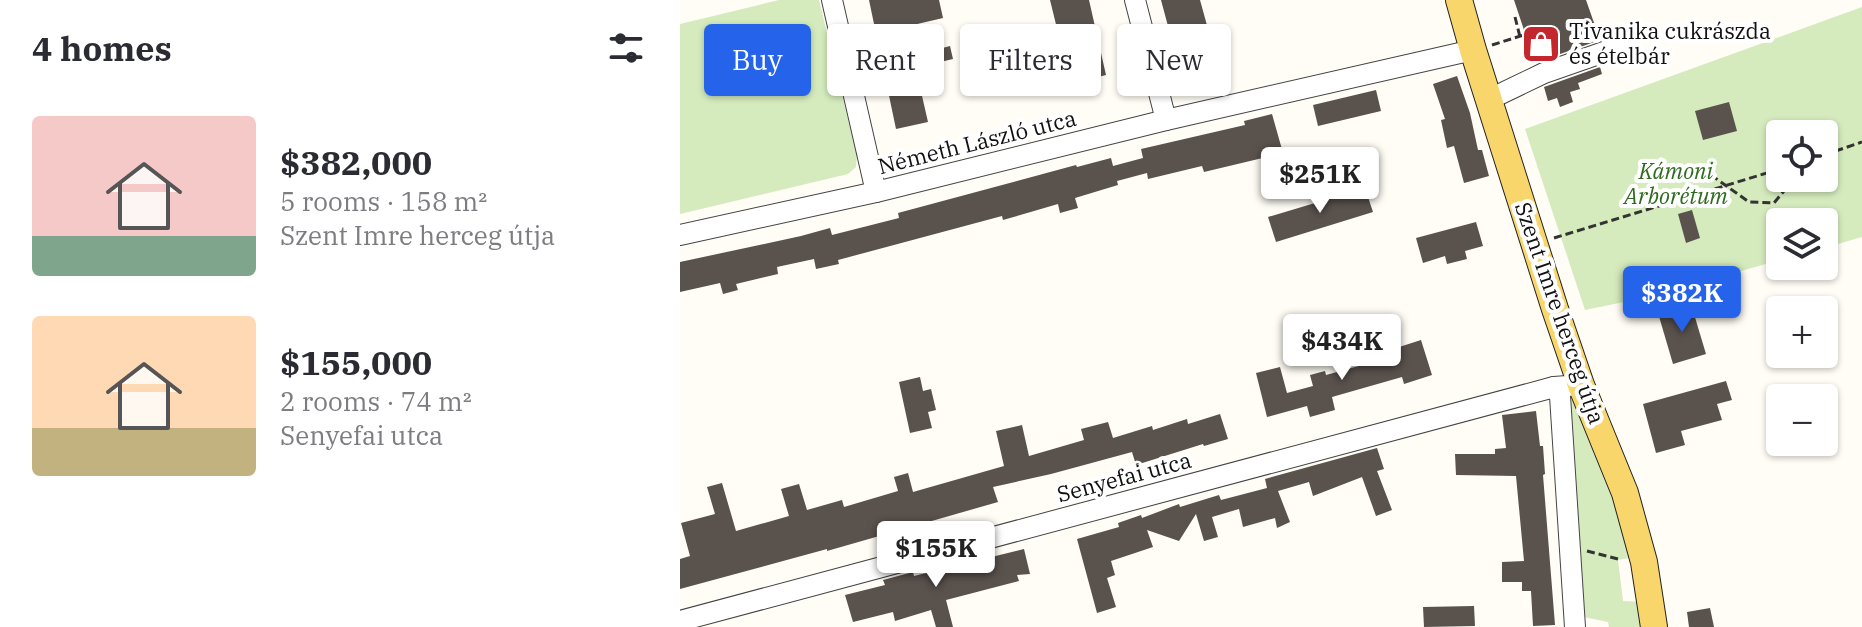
<!DOCTYPE html>
<html lang="en">
<head>
<meta charset="utf-8">
<style>
  :root { --surface:#fff; --page:#f2f2f3; --text:#2b2b33; --muted:#7c7c81; --accent:#2563eb }
  body { margin:0; font-family:"IBM Plex Serif",serif; background:var(--page); color:var(--text); height:100vh; display:flex; flex-direction:column; font-size:30px; white-space:nowrap }
  * { box-sizing:border-box; margin:0 }
  p { font-size:26px; color:var(--muted) }
  .icon { flex:none; width:44px; height:44px; fill:none; stroke:currentColor; stroke-width:2; stroke-linecap:round; stroke-linejoin:round }
  .map { position:relative; flex:1; overflow:hidden }
  .panel { display:flex; flex-direction:column; background:var(--surface); width:680px }
  .panel>* { flex:none }
  .hud { position:absolute; left:24px; top:24px; width:760px; height:72px; display:flex; gap:16px }
  .tools { position:absolute; left:1086px; top:120px; display:grid; gap:16px }
  .tools a { display:grid; place-items:center; width:72px; height:72px; border-radius:8px; background:var(--surface); box-shadow:0 2px 6px #0004; font-size:40px }
  .price { position:absolute; translate:-50% -68px; padding:0 18px; border-radius:8px; background:#fff; color:#222; font-size:26px; line-height:52px; filter:drop-shadow(0 2px 4px #0008) }
  .price::after { content:''; position:absolute; left:50%; top:48px; width:24px; height:18px; margin-left:-12px; background:inherit; clip-path:polygon(0 0,100% 0,50% 100%) }
  .price.on { background:var(--accent); color:#fff }
  ul { padding:0; list-style:none }
  li { display:flex; align-items:center; gap:24px; height:200px; padding:0 32px }
  li span { display:grid; place-items:center; flex:none; width:224px; height:160px; border-radius:8px; color:#555 }
  li>.icon { margin-inline-start:auto }
  span .icon { width:96px; height:96px; fill:#fffc; stroke-width:1 }
  li b { font-size:34px }
  h2 { display:flex; justify-content:space-between; align-items:center; height:96px; padding:0 32px; font-size:34px }
  .chip { padding:0 28px; border-radius:8px; background:var(--surface); box-shadow:0 2px 6px #0004; font-size:28px; line-height:72px }
  .chip.on { background:var(--accent); color:#fff }
  main { display:flex; flex:1; min-height:0 }
  .map>svg:first-child { display:block }
  .green { fill:#d5ebbd; fill-rule:evenodd }
  .building { fill:#5a524d }
  .lines { fill:none; stroke-linecap:round; stroke-linejoin:round }
  .minor-casing { stroke:#444; stroke-width:22 }
  .major-casing { stroke:#222; stroke-width:28 }
  .path { stroke:#333; stroke-width:3; stroke-dasharray:8 4; stroke-linecap:butt }
  .minor { stroke:#fff; stroke-width:20 }
  .major { stroke:#f9d66b; stroke-width:26 }
  .labels { text-anchor:middle; stroke-width:8; stroke-linejoin:round; paint-order:stroke }
  .poi-label { font-size:22px; fill:#111; stroke:#fff; text-anchor:start }
  .street-label { font-size:22px; fill:#111; stroke:#fff }
  .park-label { font-size:22px; font-style:italic; fill:#2f6b1f; stroke:#fff }
</style>
</head>
<body>
<main>
<section class="panel">
<h2>4 homes<svg class="icon" aria-label="filters" viewBox="0 0 24 24"><path d="M4 7h16M4 17h16"/><circle cx="9" cy="7" r="2"/><circle cx="15" cy="17" r="2"/></svg></h2>
<ul>
<li><span style="background:linear-gradient(#f6c9c9 75%,#7fa58c 0)"><svg class="icon" aria-label="home" viewBox="0 0 24 24"><path d="M3 11l9-7 9 7M6 9v11h12V9"/></svg></span><div><b>$382,000</b><p>5 rooms · 158 m²</p><p>Szent Imre herceg útja</p></div></li>
<li><span style="background:linear-gradient(#ffd9b3 70%,#c2b280 0)"><svg class="icon" aria-label="home" viewBox="0 0 24 24"><path d="M3 11l9-7 9 7M6 9v11h12V9"/></svg></span><div><b>$155,000</b><p>2 rooms · 74 m²</p><p>Senyefai utca</p></div></li>
</ul>
</section>
<div class="map">
<svg width="1182" height="627" viewBox="0 0 1182 627">
  <rect width="100%" height="100%" fill="#fffdf5"/>
  <g class="green">
    <path d="M99 0H139L177 156 176 167 168 174 0 214V24Z"/>
    <path d="M1182 7V237L1144 248V222H1100V260L973 296 905 310 845 129ZM1100 134H1144V178H1100Z"/>
    <path d="M898 389 956 557 938 560 943 601 965 602 966 627H929L928 622 899 616 880 396Z"/>
  </g>
  <g class="building">
    <path d="M189 0H259L263 18 233 25 240 54 270 46 273 59 243 66 245 73 237 74 248 122 216 129Z"/>
    <path d="M370 0H409L426 75 383 86 376 59 384 57Z"/>
    <path d="M481 0H520L533 47 496 56Z"/>
    <path d="M834 0H906L920 40 863 60 852 27 844 30Z"/>
    <path d="M920 67 922 74 898 83 900 89 890 92 893 102 880 107 877 98 868 101 864 87Z"/>
    <path d="M777 76 790 113 798 150H802L809 176 784 183 774 146 767 148 761 120 765 119 753 84Z"/>
    <path d="M696 90 701 111 638 126 633 105Z"/>
    <path d="M1049 102 1057 131 1023 140 1015 111Z"/>
    <path d="M592 114 603 153 524 172 522 166 468 179 467 173 437 181 438 185 395 198 398 208 380 213 378 204 323 220 322 216 158 260 159 264 136 269 134 259 97 267 98 274 56 284 58 290 43 294 40 283 0 292V262L121 236 150 228 152 235 219 218 218 213 396 165 397 167 431 158 433 166 463 158 461 149 565 125 564 121Z"/>
    <path d="M685 188 693 212 596 242 588 217Z"/>
    <path d="M1012 210 1020 238 1006 243 998 214Z"/>
    <path d="M796 222 803 246 785 251 787 259 767 264 765 256 743 263 736 238Z"/>
    <path d="M1011 304 1026 354 993 364 978 313Z"/>
    <path d="M741 340 752 375 724 384 722 377 652 397 655 410 630 417 627 406 587 417 576 373 600 367 607 393 633 386 630 375 645 371 646 375 715 356 713 349Z"/>
    <path d="M240 377 243 391 251 389 256 410 248 412 252 428 230 433 219 382Z"/>
    <path d="M1046 381 1052 400 1037 404 1042 420 1001 431 1005 445 976 453 963 404Z"/>
    <path d="M856 411 860 446H863L865 474 863 475 875 625 853 626 851 591H842V582H822V562L844 561 836 476 776 475 775 454H815V449L826 448 822 415Z"/>
    <path d="M540 414 548 439 524 446 523 444 456 465 452 452 371 474 313 487 318 502 147 551V549L0 589V559L10 556 1 523 35 514 27 487 42 483 56 531 109 516 101 489 119 484 127 510 162 500 164 507 218 491 214 477 228 473 233 492 324 466 316 431 342 425 349 456 404 440 401 429 428 422 433 438 472 426 473 430 507 419 508 424Z"/>
    <path d="M697 448 704 469 697 471 712 510 696 516 682 477 633 496 629 482 598 491 610 522 597 528 595 518 563 527 559 509 532 517 538 537 524 541 516 514 499 541 467 530 473 547 431 561 435 575 427 578 436 607 417 613 397 539 439 527 438 523 461 515 462 518 499 504 500 507 539 495 541 500 587 488 585 479Z"/>
    <path d="M344 549 350 574 337 575 339 581 266 600 273 627H256L251 610 215 621 213 612 173 622 165 595 205 585 203 580 233 572 234 576Z"/>
    <path d="M794 606 795 626 744 627 743 607Z"/>
    <path d="M1030 608 1034 627H1009L1007 612Z"/>
  </g>
  <g class="lines">
    <defs>
      <g id="minor">
        <path d="M152 0 196 192"/>
        <path d="M455 0 486 120"/>
        <path d="M810 99 864 73 947 44"/>
        <path d="M0 235 196 192 486 120 793 50"/>
        <path d="M874 387 880 396 895 627"/>
        <path d="M0 621 874 387 901 385"/>
      </g>
      <path id="major" d="M779 0 793 50 875 309 901 385 945 493 964 562 974 627"/>
    </defs>
    <use href="#minor" class="minor-casing"/>
    <use href="#major" class="major-casing"/>
    <g class="path">
      <path d="M835 17 840 37"/>
      <path d="M812 45 850 33 858 57"/>
      <path d="M1144 155 1182 142"/>
      <path d="M1032 163 1031 175 1069 202 1094 203 1108 186 1109 178"/>
      <path d="M874 238 1100 169"/>
      <path d="M907 551 938 559"/>
    </g>
    <use href="#minor" class="minor"/>
    <use href="#major" class="major"/>
  </g>
  <defs>
    <symbol id="shop-square" viewBox="-11 -11 22 22"><rect x="-9" y="-9" width="18" height="18" rx="4" fill="#c4262e" stroke="#fff"/><path d="M-5-2.5h2.3a2.7 3.5 0 0 1 5.4 0H5L5.5 6h-11ZM-1.5-2.5h3a1.5 2.3 0 0 0-3 0Z" fill="#fff"/></symbol>
  </defs>
  <g fill-rule="evenodd">
    <use href="#shop-square" x="839" y="22" width="44" height="44"/>
  </g>
  <g class="labels">
    <g class="poi-label">
      <text x="889" y="39">Tivanika cukrászda<tspan x="889" dy="25">és ételbár</tspan></text>
    </g>
    <g class="street-label">
      <text transform="translate(297 142) rotate(-14)" y="8">Németh László utca</text>
      <text transform="translate(880 313) rotate(71)" y="8">Szent Imre herceg útja</text>
      <text transform="translate(444 477) rotate(-15)" y="8">Senyefai utca</text>
    </g>
    <g class="park-label">
      <text x="996" y="179">Kámoni<tspan x="996" dy="25">Arborétum</tspan></text>
    </g>
  </g>
</svg>
<div class="tools">
<a><svg class="icon" aria-label="locate" viewBox="0 0 24 24"><circle cx="12" cy="12" r="6"/><path d="M12 2v4M12 18v4M2 12h4M18 12h4"/></svg></a>
<a><svg class="icon" aria-label="layers" viewBox="0 0 24 24"><path d="M12 4l9 5-9 5-9-5zM3 14l9 5 9-5"/></svg></a>
<a>+</a>
<a>−</a>
</div>
<b class="price" style="left:640px;top:215px">$251K</b>
<b class="price on" style="left:1002px;top:334px">$382K</b>
<b class="price" style="left:662px;top:382px">$434K</b>
<b class="price" style="left:256px;top:589px">$155K</b>
<div class="hud">
<a class="chip on">Buy</a>
<a class="chip">Rent</a>
<a class="chip">Filters</a>
<a class="chip">New</a>
</div>
</div>
</main>
</body>
</html>
